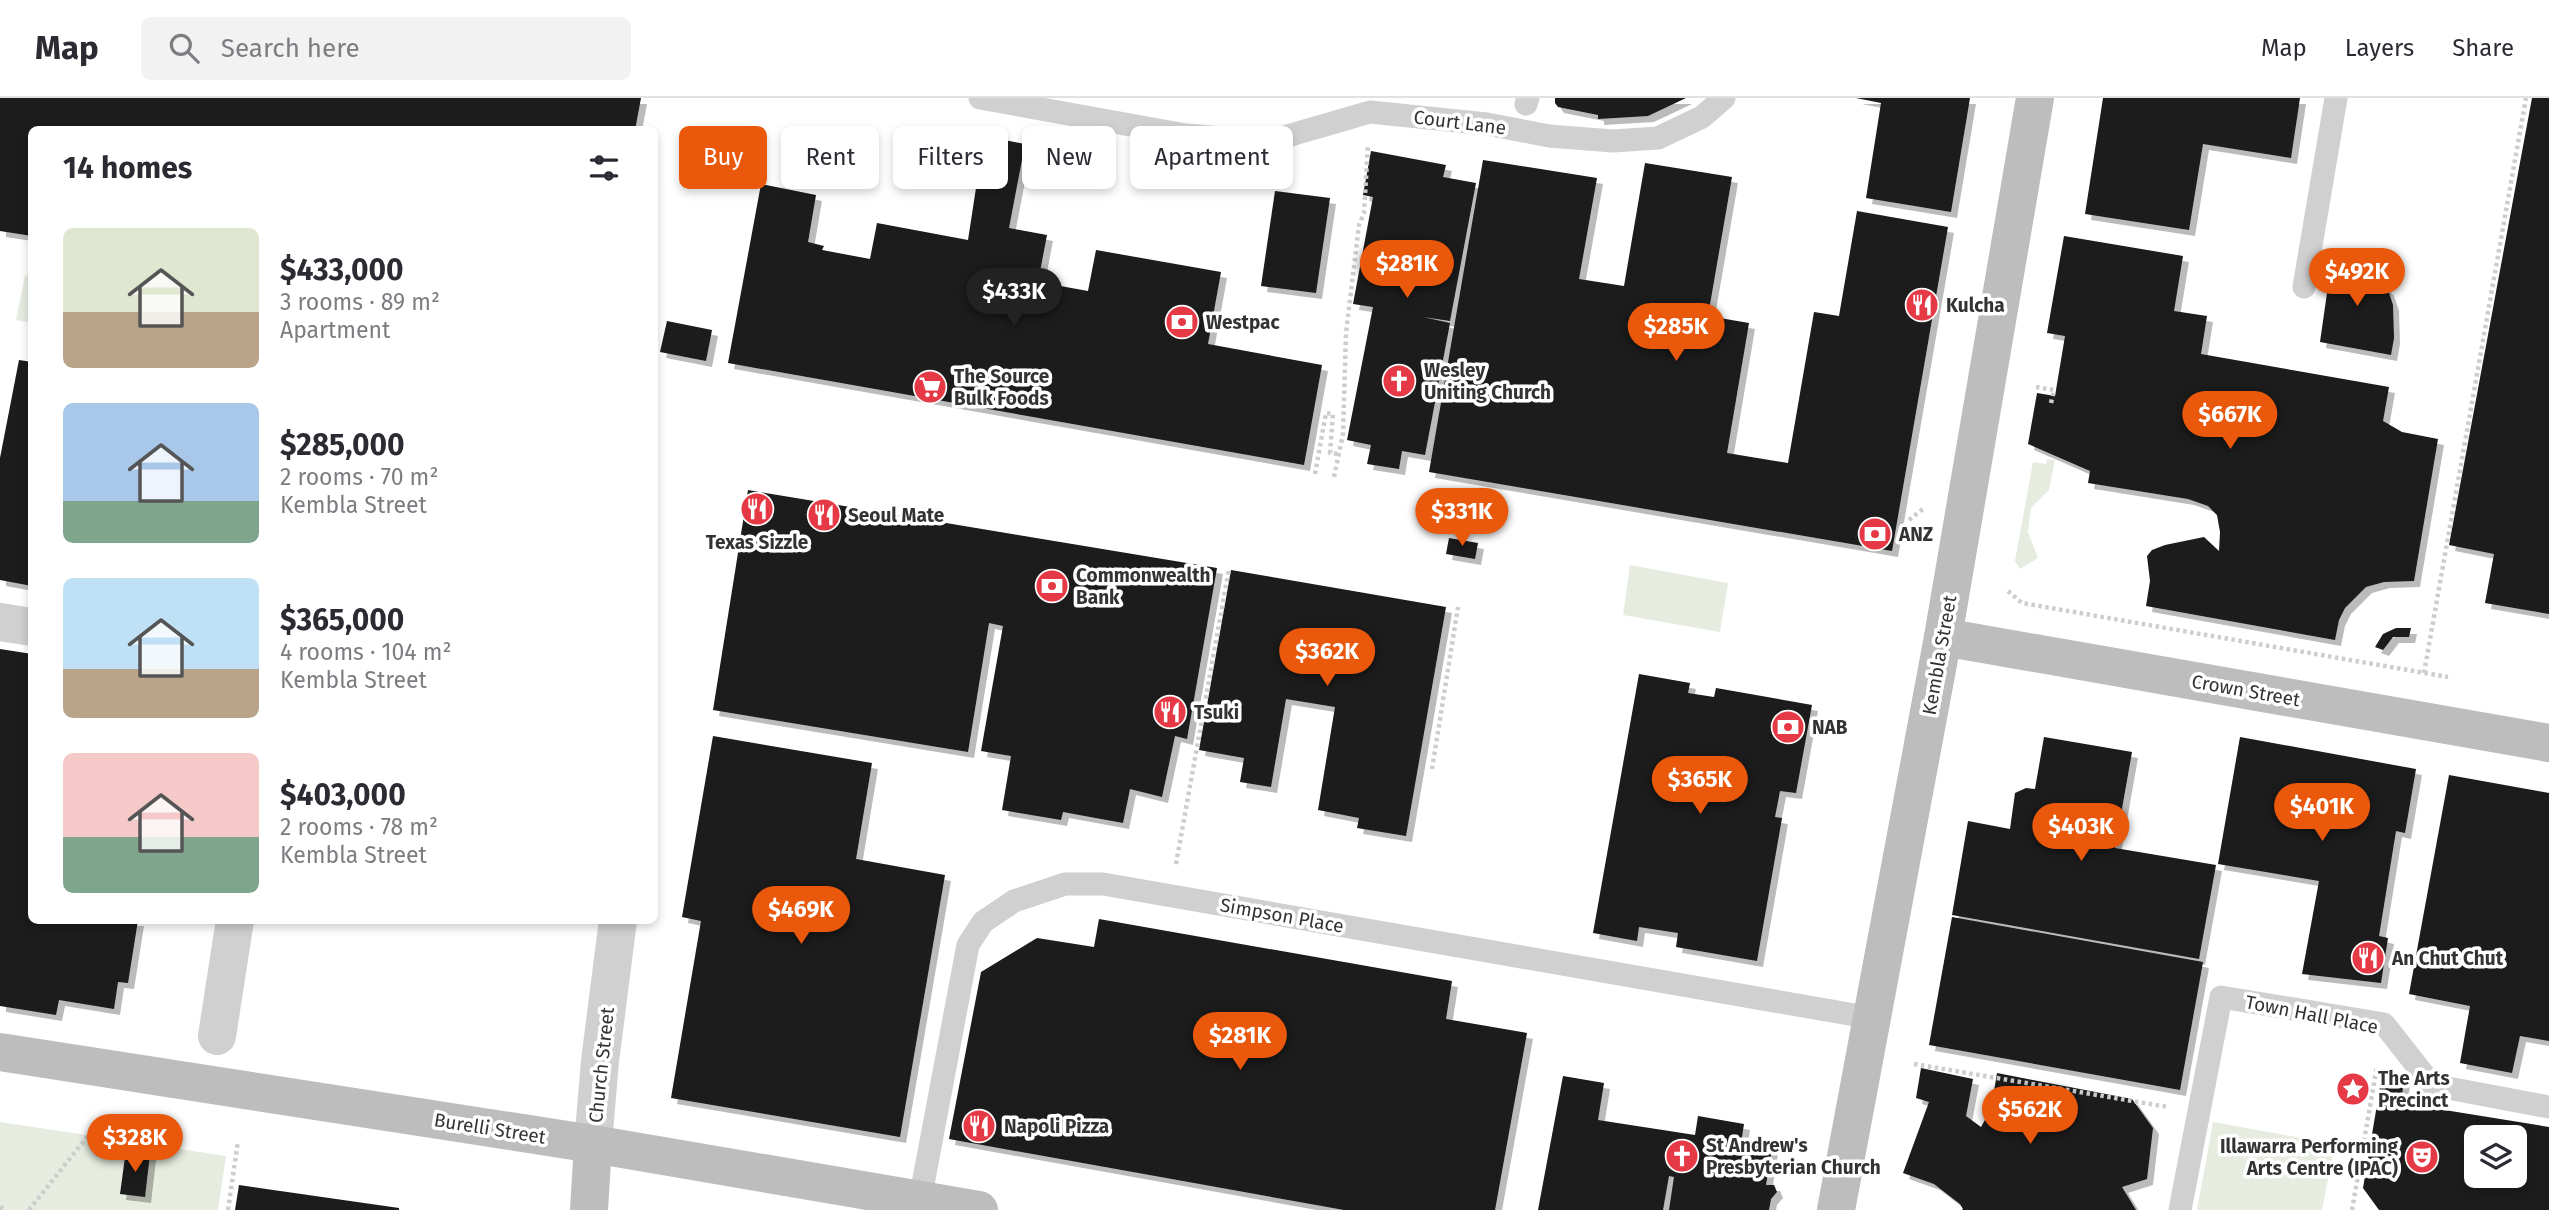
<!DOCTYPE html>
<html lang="en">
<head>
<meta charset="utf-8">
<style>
  :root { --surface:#fff; --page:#f2f2f3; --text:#2b2b33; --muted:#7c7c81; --line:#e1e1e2; --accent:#ea580c }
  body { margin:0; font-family:"Fira Sans",sans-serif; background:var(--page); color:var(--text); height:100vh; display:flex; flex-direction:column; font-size:26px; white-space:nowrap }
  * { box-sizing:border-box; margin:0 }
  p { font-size:23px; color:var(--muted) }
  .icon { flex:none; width:38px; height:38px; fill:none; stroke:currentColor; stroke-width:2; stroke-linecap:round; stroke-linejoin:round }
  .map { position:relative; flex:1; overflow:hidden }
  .drawer { position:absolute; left:28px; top:28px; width:630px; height:798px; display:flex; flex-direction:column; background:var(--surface); border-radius:10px; box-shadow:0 4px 10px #0003 }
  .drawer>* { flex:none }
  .hud { position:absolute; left:679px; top:28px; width:665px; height:63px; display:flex; gap:14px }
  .controls { position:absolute; left:2464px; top:1027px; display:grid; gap:14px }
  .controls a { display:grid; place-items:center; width:63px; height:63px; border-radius:10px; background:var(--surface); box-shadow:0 4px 10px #0003; font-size:35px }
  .price { position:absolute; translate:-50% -60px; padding:0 16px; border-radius:24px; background:var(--accent); color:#fff; font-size:23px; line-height:46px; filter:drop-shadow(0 2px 4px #0008) }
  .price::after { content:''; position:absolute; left:50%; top:42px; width:21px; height:16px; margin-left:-10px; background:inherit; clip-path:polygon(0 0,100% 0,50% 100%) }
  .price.active { background:#222; color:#fff }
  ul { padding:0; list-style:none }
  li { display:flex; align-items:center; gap:21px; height:175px; padding:0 35px }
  li span { display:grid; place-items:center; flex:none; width:196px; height:140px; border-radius:10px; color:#555 }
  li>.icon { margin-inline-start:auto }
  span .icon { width:84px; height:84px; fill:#fffc; stroke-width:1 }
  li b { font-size:30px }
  h2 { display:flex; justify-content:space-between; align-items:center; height:84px; padding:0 35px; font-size:30px }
  .pill { padding:0 24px; border-radius:10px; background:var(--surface); box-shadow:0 4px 10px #0003; font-size:24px; line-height:63px }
  .pill.active { background:var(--accent); color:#fff }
  header { display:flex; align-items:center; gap:42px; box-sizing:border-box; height:98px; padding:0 35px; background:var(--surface); border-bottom:2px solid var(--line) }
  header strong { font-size:33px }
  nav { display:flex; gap:38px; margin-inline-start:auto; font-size:24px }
  .search { width:490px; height:63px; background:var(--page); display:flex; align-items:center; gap:18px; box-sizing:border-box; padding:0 24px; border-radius:10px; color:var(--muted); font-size:26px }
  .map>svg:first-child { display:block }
  .green { fill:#e6ecdf }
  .building { fill:#1a1a1a; fill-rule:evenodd; filter:url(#shadow) }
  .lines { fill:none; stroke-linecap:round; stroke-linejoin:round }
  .path { stroke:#cdcdcd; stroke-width:4.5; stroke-dasharray:3.5 3.5; stroke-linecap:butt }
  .lane { stroke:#d0d0d0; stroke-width:23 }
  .street { stroke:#d0d0d0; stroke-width:38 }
  .secondary { stroke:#bdbdbd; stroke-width:38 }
  .labels { text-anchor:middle; stroke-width:7; stroke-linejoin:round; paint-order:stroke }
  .street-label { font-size:19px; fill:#333; stroke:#fff }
  .poi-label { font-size:19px; font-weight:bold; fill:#333; stroke:#fff; text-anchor:start }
</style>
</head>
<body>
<header>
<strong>Map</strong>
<div class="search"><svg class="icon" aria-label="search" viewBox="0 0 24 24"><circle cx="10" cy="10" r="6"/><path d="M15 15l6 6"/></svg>Search here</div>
<nav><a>Map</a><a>Layers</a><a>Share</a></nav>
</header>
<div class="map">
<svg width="2549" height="1112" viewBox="0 0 2549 1112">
  <defs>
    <filter id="shadow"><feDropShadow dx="6" dy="6" stdDeviation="0" flood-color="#0004"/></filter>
  </defs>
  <rect width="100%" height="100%" fill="#fff"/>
  <g class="green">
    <path d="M25 177 31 178V225L16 222Z"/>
    <path d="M2047 361 2055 362 2049 392 2031 410 2028 434 2038 460 2020 471 2015 463 2033 364 2046 366Z"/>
    <path d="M1630 467 1728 485 1720 534 1623 517Z"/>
    <path d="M0 1024 226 1058 218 1112H0Z"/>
    <path d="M2213 1024 2335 1046 2322 1112H2197Z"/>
  </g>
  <g class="building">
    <path d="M0 0H641L635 32H32V138L0 133Z"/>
    <path d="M1555 0H1686L1648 18 1598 21V17L1558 9 1555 5Z"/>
    <path d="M1856 0H1970L1951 114 1866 100 1881 5Z"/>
    <path d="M2103 0H2300L2291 60 2203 46 2189 132 2085 116Z"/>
    <path d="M2532 0H2549V516L2485 505 2494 456 2449 447Z"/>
    <path d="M984 38 1025 46 1009 130 1047 137 1038 184 1088 193 1096 152 1221 174 1208 246 1322 267 1304 367 728 265 761 86 816 97 808 144 824 148 822 152 870 161 877 125 968 142Z"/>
    <path d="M1371 53 1446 67 1443 79 1476 85 1450 223 1423 219 1450 225 1425 357 1402 353 1399 371 1367 366 1371 347 1347 342 1373 209 1353 206 1373 99 1363 97Z"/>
    <path d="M1483 62 1597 80 1579 181 1624 188 1645 65 1732 79 1708 218 1749 225 1727 355 1788 365 1814 214 1839 218 1857 113 1948 129 1892 453 1429 374Z"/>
    <path d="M1275 93 1330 100 1316 195 1261 188Z"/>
    <path d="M2064 138 2183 158 2174 213 2207 218 2201 256 2389 289 2383 323 2402 334 2438 341 2414 483 2384 484 2366 489 2345 510 2339 522 2335 542 2146 508 2150 483 2147 458 2152 452 2165 447 2204 439 2219 453 2220 434 2217 417 2208 408 2188 401 2088 385 2090 373 2028 346 2037 295 2055 298 2065 238 2047 235Z"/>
    <path d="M2333 153 2362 163 2388 192 2393 207 2394 240 2391 257 2320 244Z"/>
    <path d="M667 223 712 232 706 263 660 254Z"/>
    <path d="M19 262 32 264V488L0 482V360Z"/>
    <path d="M748 392 1217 470 1187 641 1175 638 1162 699 1130 691 1123 725 1063 714 1061 722 1002 712 1011 658 981 653 1003 528 989 525 968 654 713 612Z"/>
    <path d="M1449 440 1478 445 1475 461 1446 456Z"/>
    <path d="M1231 472 1446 509 1406 738 1357 730 1359 720 1318 712 1335 609 1286 601 1271 689 1240 684 1244 660 1199 652Z"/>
    <path d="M2396 530H2411L2409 539H2393L2383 552 2375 549 2383 536Z"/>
    <path d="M0 551 32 556V822H138L128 885 118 884 114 911 59 902 56 917 0 908Z"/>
    <path d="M1639 576 1690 585 1688 595 1714 599 1716 590 1812 607 1796 695 1780 693 1775 719 1782 720 1757 863 1676 849 1678 835 1639 829 1637 843 1593 835Z"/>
    <path d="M713 638 872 665 856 761 945 777 900 1039 671 1000 701 823 682 819Z"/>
    <path d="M2044 639 2132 654 2115 750 2216 767 2199 861 1952 817 1968 723 2010 731 2015 695 2026 690 2035 691Z"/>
    <path d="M2240 639 2416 671 2405 735 2396 733 2379 838 2388 840 2381 885 2302 876 2319 783 2218 766Z"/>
    <path d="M2449 677 2549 695V943L2520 938 2512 975 2460 965 2470 908 2409 896Z"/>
    <path d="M1952 819 2203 864 2180 992 1929 947Z"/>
    <path d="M1099 821 1452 883 1446 921 1527 935 1495 1112H1344L949 1041 981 874 1037 840 1094 849Z"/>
    <path d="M1921 970 1973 981 1966 1018 1981 1029 1991 1011 1997 975 2132 1001 2153 1030 2147 1081 2122 1089 2136 1112H1962L1963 1111 1960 1106 1934 1086 1903 1075 1929 1004 1916 1000Z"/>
    <path d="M2382 977 2404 981 2401 1005 2549 1029V1112H2379L2363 1090ZM2476 1040H2515V1078H2476Z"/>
    <path d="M1563 978 1604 985 1598 1022 1695 1037 1698 1018 1744 1026 1741 1045 1772 1050 1766 1087H1774L1777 1094 1771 1101 1769 1112H1669L1674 1079 1669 1078 1663 1112H1538Z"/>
    <path d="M126 1052 150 1056 145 1099 120 1096Z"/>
    <path d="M239 1087 399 1110V1112H235Z"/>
  </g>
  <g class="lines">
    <g class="path">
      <path d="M2036 289 2054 292 2051 305"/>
      <path d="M1315 376 1326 315 1333 316 1330 355 1339 356"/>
      <path d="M1334 379 1343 336 1346 235 1359 127 1364 115 1368 46"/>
      <path d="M1909 422 1924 410"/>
      <path d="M2008 493 2022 505 2448 579"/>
      <path d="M2424 575 2526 0"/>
      <path d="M1432 671 1458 509"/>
      <path d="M1176 766 1229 471"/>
      <path d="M1914 966 2168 1009"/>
      <path d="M0 1109 5 1112"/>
      <path d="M29 1112 99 1024"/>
      <path d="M228 1112 238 1043"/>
      <path d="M2352 1112 2377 968"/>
    </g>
    <g class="lane">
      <path d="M980 0 1186 37 1235 41H1277L1370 14 1487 26 1549 38 1613 43 1658 40 1702 19 1724 0"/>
      <path d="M1526 6 1528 0"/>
      <path d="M2304 189 2336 0"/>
      <path d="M920 1102 968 847 983 824 1014 803 1065 786H1103L1872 920"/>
      <path d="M2180 1112 2221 899 2384 926 2432 987 2549 1009"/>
    </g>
    <g class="street">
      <path d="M0 524 32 529"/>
      <path d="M217 938 235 822"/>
      <path d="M593 1046 600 963 618 822"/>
    </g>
    <g class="secondary">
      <path d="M1943 539 2549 645"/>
      <path d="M0 954 593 1046 979 1112"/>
      <path d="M589 1112 593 1046"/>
      <path d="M1836 1112 1943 539 2035 0"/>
    </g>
  </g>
  <defs>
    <symbol id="restaurant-disc" viewBox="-11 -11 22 22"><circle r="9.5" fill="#e63946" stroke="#fff"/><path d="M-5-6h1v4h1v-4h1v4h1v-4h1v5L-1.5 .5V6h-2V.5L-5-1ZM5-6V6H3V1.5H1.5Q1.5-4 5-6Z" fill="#fff"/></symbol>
    <symbol id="bank-disc" viewBox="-11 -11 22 22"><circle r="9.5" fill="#e63946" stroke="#fff"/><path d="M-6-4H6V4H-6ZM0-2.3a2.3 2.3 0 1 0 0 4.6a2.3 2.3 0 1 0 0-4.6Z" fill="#fff"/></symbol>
    <symbol id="church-disc" viewBox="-11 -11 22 22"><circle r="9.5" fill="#e63946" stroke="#fff"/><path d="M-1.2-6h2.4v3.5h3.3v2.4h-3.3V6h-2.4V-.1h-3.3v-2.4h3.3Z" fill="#fff"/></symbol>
    <symbol id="supermarket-disc" viewBox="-11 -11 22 22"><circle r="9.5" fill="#e63946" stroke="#fff"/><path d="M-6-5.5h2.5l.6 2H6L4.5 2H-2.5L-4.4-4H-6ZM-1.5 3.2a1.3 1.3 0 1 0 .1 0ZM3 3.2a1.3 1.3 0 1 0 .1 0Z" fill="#fff"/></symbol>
    <symbol id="sight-disc" viewBox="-11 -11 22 22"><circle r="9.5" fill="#e63946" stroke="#fff"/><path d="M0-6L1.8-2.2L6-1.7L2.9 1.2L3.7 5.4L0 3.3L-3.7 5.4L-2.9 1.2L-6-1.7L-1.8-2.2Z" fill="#fff"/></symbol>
    <symbol id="theatre-disc" viewBox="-11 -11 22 22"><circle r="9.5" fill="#e63946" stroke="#fff"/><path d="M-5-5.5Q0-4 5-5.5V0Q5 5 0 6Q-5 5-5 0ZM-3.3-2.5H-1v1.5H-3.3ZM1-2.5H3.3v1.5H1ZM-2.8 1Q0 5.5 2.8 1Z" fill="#fff"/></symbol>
  </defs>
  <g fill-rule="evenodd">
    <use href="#restaurant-disc" x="1903" y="188" width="38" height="38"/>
    <use href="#bank-disc" x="1163" y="205" width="38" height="38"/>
    <use href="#church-disc" x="1380" y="264" width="38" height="38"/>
    <use href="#supermarket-disc" x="911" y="270" width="38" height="38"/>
    <use href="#restaurant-disc" x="738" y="392" width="38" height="38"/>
    <use href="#restaurant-disc" x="805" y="398" width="38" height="38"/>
    <use href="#bank-disc" x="1856" y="417" width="38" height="38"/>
    <use href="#bank-disc" x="1033" y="469" width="38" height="38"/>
    <use href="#restaurant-disc" x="1151" y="595" width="38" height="38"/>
    <use href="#bank-disc" x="1769" y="610" width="38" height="38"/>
    <use href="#restaurant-disc" x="2349" y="841" width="38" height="38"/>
    <use href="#sight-disc" x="2334" y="972" width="38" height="38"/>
    <use href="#restaurant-disc" x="960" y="1009" width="38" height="38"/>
    <use href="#church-disc" x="1663" y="1039" width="38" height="38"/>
    <use href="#theatre-disc" x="2403" y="1040" width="38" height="38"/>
  </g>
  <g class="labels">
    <g class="street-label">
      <text transform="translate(1460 24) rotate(7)" y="7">Court Lane</text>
      <text transform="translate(1939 557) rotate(-80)" y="7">Kembla Street</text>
      <text transform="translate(2246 592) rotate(10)" y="7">Crown Street</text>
      <text transform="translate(1282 817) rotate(10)" y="7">Simpson Place</text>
      <text transform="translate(2312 916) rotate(11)" y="7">Town Hall Place</text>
      <text transform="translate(601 967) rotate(-84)" y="7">Church Street</text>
      <text transform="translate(490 1030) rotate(9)" y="7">Burelli Street</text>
    </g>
    <g class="poi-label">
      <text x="1946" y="214">Kulcha</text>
      <text x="1206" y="231">Westpac</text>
      <text x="1424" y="279">Wesley<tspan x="1424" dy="22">Uniting Church</tspan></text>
      <text x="954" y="285">The Source<tspan x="954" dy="22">Bulk Foods</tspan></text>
      <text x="848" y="424">Seoul Mate</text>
      <text x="1899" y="443">ANZ</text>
      <text x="757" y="451" text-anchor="middle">Texas Sizzle</text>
      <text x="1076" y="484">Commonwealth<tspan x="1076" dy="22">Bank</tspan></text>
      <text x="1194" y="621">Tsuki</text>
      <text x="1812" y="636">NAB</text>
      <text x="2392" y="867">An Chut Chut</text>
      <text x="2378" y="987">The Arts<tspan x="2378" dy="22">Precinct</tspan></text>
      <text x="1004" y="1035">Napoli Pizza</text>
      <text x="1706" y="1054">St Andrew's<tspan x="1706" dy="22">Presbyterian Church</tspan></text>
      <text x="2398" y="1055" text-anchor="end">Illawarra Performing<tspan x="2398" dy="22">Arts Centre (IPAC)</tspan></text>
    </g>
  </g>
</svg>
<div class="controls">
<a><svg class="icon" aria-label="layers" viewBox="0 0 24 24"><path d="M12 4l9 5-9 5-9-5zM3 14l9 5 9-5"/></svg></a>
</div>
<b class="price" style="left:1407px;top:202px">$281K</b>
<b class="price" style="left:2357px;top:210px">$492K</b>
<b class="price active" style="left:1014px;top:230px">$433K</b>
<b class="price" style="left:1676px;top:265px">$285K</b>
<b class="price" style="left:2230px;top:353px">$667K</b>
<b class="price" style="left:1462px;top:450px">$331K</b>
<b class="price" style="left:1327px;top:590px">$362K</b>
<b class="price" style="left:1700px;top:718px">$365K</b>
<b class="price" style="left:2322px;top:745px">$401K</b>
<b class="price" style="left:2081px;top:765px">$403K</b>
<b class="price" style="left:801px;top:848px">$469K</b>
<b class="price" style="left:1240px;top:974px">$281K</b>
<b class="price" style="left:2030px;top:1048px">$562K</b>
<b class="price" style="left:135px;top:1076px">$328K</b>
<div class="hud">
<a class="pill active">Buy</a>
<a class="pill">Rent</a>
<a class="pill">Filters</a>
<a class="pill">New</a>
<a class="pill">Apartment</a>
</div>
<section class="drawer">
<h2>14 homes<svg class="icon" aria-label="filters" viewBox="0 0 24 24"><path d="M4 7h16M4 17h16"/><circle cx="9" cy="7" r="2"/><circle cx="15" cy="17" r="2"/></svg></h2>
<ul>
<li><span style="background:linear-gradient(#dfe7d0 60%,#b9a48a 0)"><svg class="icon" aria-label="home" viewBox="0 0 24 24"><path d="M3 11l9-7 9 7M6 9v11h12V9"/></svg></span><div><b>$433,000</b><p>3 rooms · 89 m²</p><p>Apartment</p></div></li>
<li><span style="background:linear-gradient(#a9c7e8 70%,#7fa58c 0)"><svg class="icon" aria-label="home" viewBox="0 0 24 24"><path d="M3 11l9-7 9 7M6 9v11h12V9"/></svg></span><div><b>$285,000</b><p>2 rooms · 70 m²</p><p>Kembla Street</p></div></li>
<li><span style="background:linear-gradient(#bfe0f5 65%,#b9a48a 0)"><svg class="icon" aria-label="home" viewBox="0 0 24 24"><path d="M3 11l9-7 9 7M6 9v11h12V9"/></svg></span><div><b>$365,000</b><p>4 rooms · 104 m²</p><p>Kembla Street</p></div></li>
<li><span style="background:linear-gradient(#f6c9c9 60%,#7fa58c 0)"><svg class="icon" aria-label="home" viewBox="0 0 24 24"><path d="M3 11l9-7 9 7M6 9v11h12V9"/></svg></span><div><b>$403,000</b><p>2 rooms · 78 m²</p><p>Kembla Street</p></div></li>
</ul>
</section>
</div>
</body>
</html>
